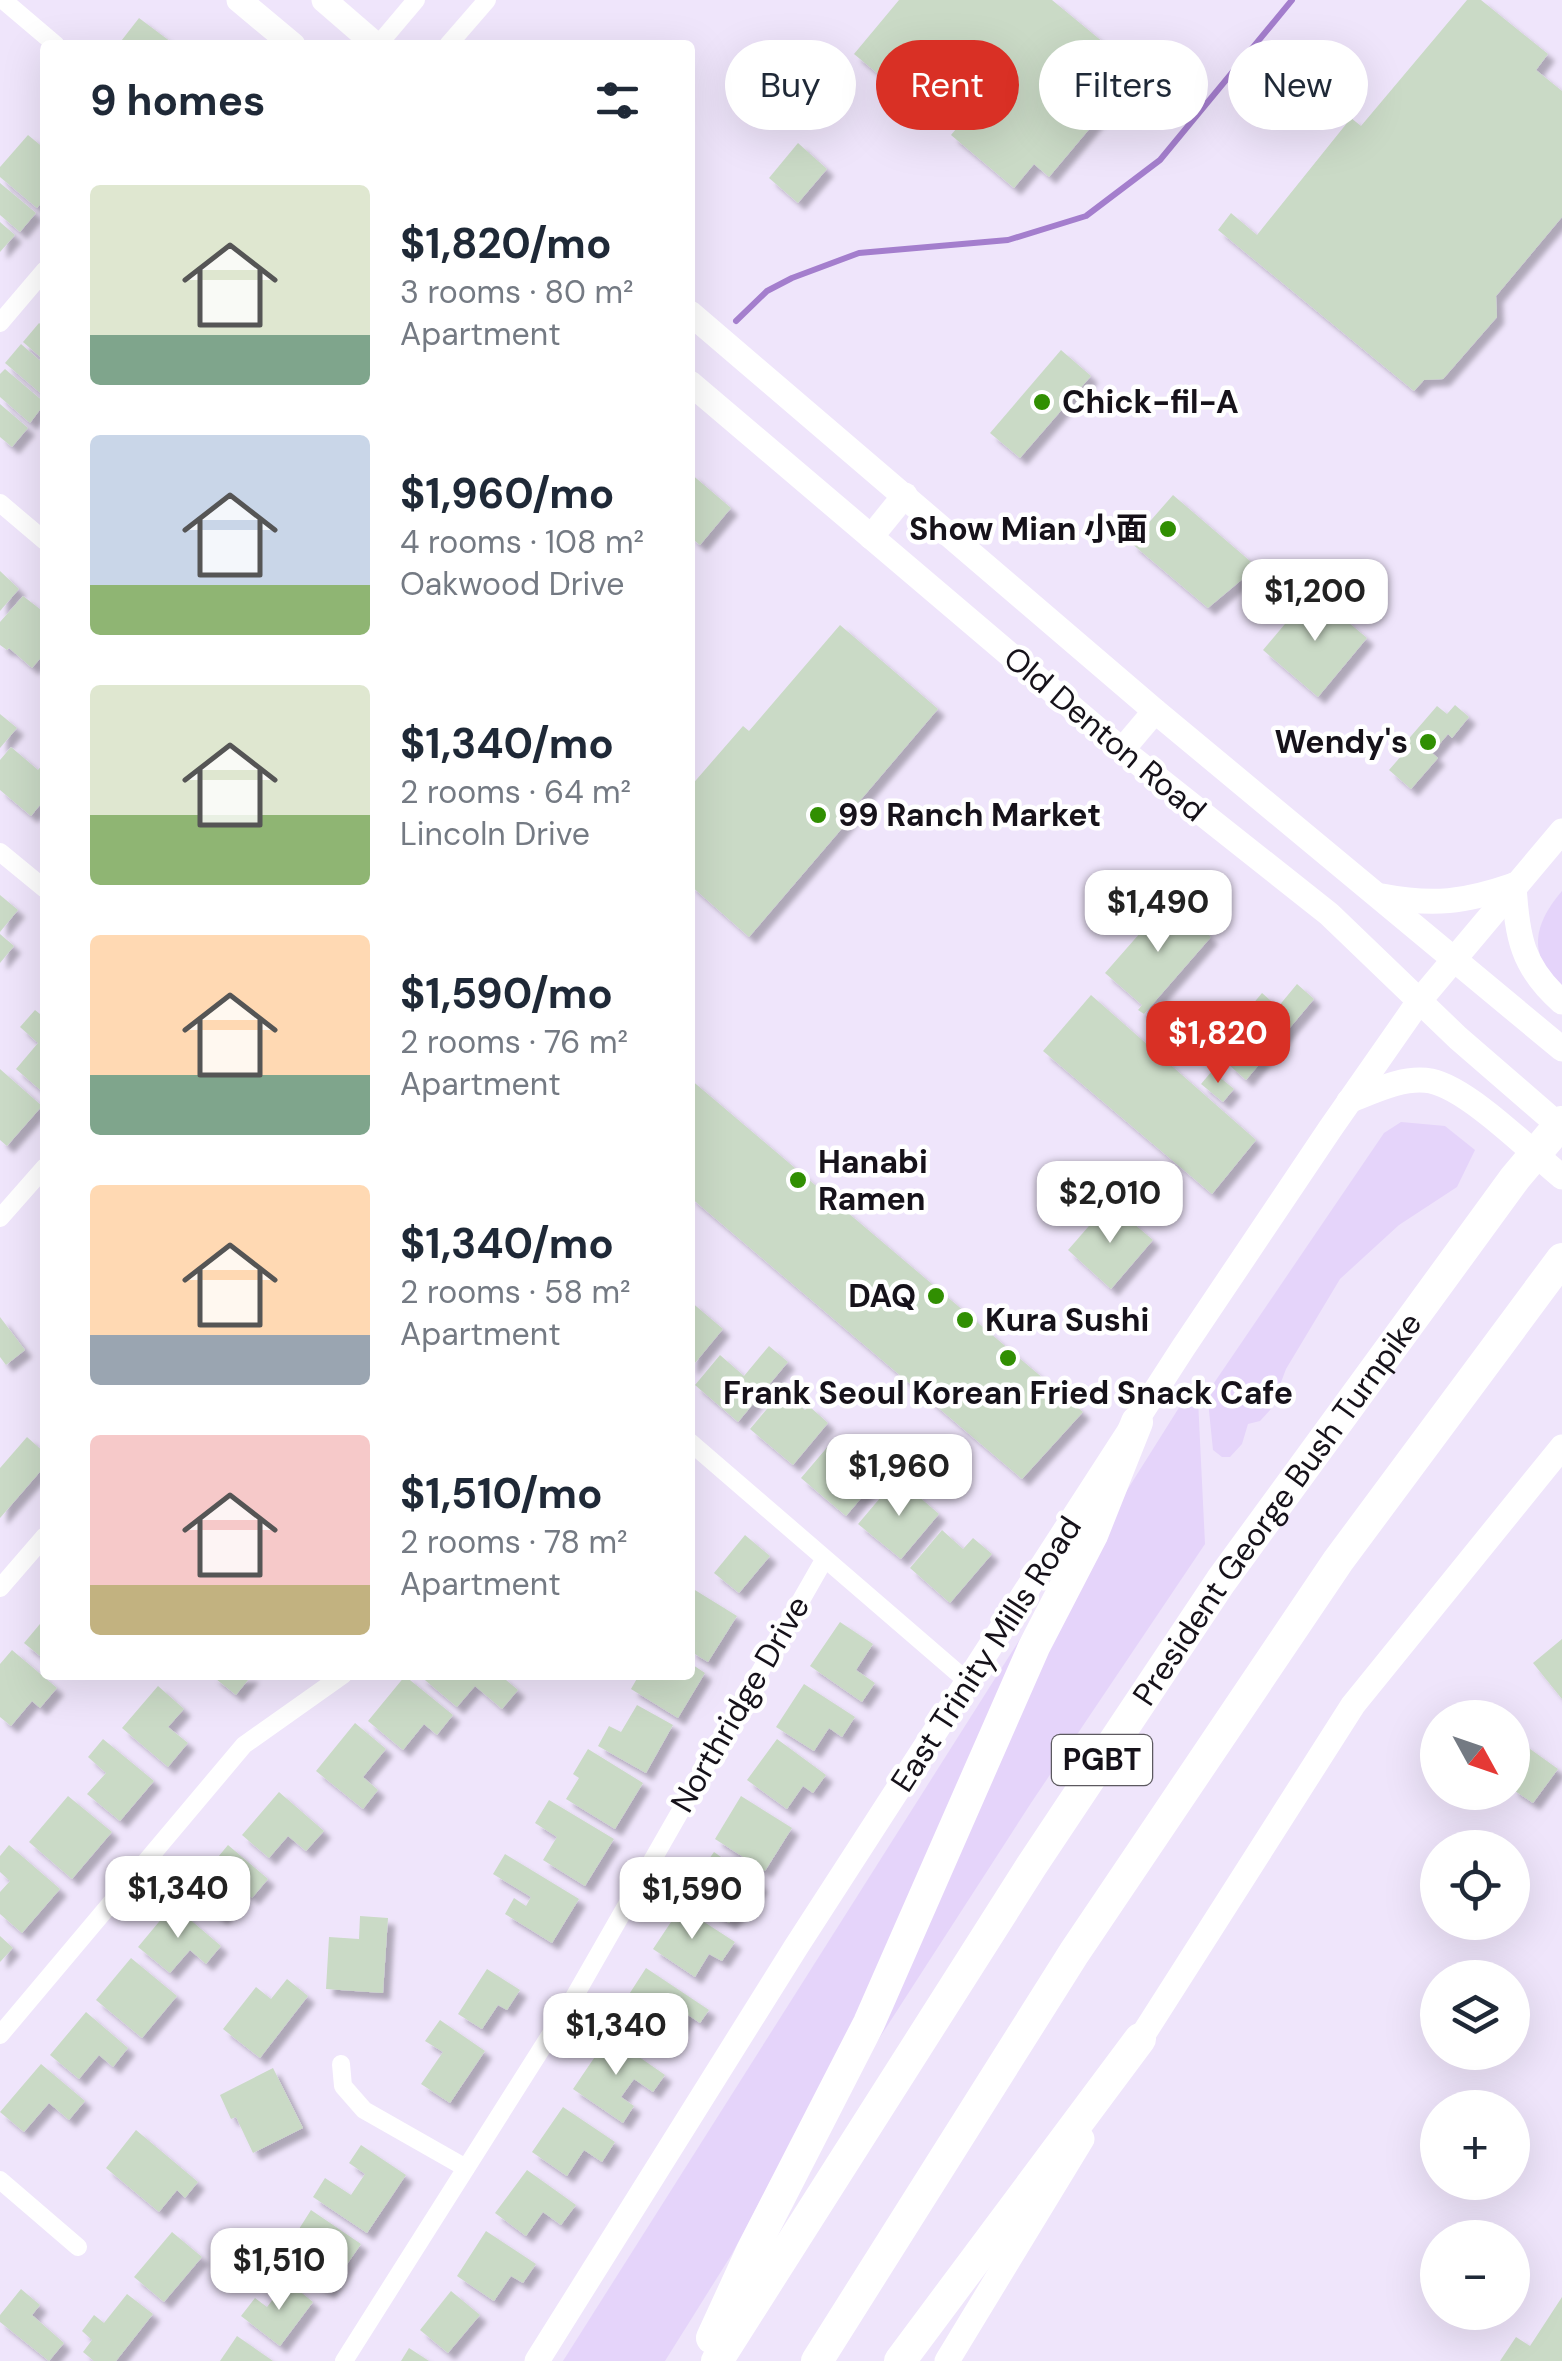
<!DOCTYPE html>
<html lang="en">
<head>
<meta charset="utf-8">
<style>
  :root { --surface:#fff; --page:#f6f6f7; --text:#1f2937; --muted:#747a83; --accent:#d93025 }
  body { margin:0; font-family:"DM Sans","Noto Sans SC",sans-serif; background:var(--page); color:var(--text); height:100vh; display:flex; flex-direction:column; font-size:38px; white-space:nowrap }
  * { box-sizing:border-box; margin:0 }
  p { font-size:32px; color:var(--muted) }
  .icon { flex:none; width:55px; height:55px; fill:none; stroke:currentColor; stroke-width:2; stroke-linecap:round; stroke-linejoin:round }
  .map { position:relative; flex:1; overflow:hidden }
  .side { position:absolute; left:40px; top:40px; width:655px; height:1640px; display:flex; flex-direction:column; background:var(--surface); border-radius:10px; box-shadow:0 10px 40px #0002 }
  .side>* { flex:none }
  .banner { position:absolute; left:725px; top:40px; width:685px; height:90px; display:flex; gap:20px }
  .needle { width:65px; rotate:130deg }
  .controls { position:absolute; left:1420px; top:1700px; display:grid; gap:20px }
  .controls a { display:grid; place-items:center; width:110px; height:110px; border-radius:50%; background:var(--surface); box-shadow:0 10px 40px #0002; font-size:50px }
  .price { position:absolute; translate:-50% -85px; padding:0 22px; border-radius:20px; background:#fff; color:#222; font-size:32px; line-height:65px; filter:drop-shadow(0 2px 5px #0008) }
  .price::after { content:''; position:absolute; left:50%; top:60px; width:30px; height:22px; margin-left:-15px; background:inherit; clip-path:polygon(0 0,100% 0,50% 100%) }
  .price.on { background:var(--accent); color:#fff }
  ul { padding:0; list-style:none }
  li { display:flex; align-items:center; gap:30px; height:250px; padding:0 50px }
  li span { display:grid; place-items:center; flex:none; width:280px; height:200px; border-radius:10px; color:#555 }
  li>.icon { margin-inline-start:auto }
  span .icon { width:120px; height:120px; fill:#fffc; stroke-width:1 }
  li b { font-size:42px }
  h2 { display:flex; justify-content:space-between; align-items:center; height:120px; padding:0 50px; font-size:42px }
  .chip { padding:0 35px; border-radius:45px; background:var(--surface); box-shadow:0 10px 40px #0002; font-size:35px; line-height:90px }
  .chip.on { background:var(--accent); color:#fff }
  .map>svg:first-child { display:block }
  .green { fill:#e5d4fa }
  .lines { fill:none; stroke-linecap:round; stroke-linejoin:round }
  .stream { stroke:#a47ecd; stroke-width:6 }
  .building { fill:#cadac6; filter:url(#shadow) }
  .street { stroke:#fff; stroke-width:18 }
  .secondary { stroke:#fff; stroke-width:25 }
  .highway { stroke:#fff; stroke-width:32 }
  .poi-dot { fill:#318f02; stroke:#fff; stroke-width:4 }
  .labels { text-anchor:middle; stroke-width:9; stroke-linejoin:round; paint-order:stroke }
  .shield { fill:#fff; stroke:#5c595f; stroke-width:2.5 }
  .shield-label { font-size:30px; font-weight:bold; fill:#16121a }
  .poi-label { font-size:32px; font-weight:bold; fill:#16121a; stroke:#fff; text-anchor:start }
  .street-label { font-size:32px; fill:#16121a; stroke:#fff }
</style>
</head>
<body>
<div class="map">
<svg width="1562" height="2361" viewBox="0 0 1562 2361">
  <defs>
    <filter id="shadow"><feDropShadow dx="7" dy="7" stdDeviation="2.5" flood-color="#0004"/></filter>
  </defs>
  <rect width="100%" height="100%" fill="#efe5fb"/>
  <g class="green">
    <path d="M1562 891V987C1527 955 1533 925 1562 891Z"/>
    <path d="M1401 1122 1445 1126 1475 1150 1457 1187 1399 1225 1340 1279 1286 1369 1271 1409 1260 1421 1248 1424 1242 1444 1230 1457H1222L1213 1450 1208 1401 1214 1383 1384 1133Z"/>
    <path d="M1197 1379 1205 1544 1031 1803 862 2065 1047 1640 1119 1503Z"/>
    <path d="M1051 1590 867 1999 732 2254 665 2361H563Z"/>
  </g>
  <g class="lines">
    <path class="stream" d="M736 321 767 291 792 278 859 253 1008 240 1086 216 1160 160 1292 0"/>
  </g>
  <g class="building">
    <path d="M899 0H1052L1138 71 1049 177 1034 164 1014 188 951 135 961 123 940 106 930 117 854 54Z"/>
    <path d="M1467 0H1481L1548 54 1536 70 1562 91V217L1496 296 1497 317 1443 379 1424 380 1414 391 1218 230 1231 213 1257 235 1351 118 1361 126Z"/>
    <path d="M139 18 175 45H118Z"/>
    <path d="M28 135 45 149V199L37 208 0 177V167Z"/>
    <path d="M798 143 827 169 798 203 769 178Z"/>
    <path d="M0 183 36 213 20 232 0 215Z"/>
    <path d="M0 222 15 235 0 252Z"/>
    <path d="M39 323 45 328V361L23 342Z"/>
    <path d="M21 344 45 365V397L5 363Z"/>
    <path d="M1061 350 1091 376 1020 458 990 433Z"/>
    <path d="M5 369 45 403 30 423 0 397V374Z"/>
    <path d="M0 404 28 428 12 447 0 437Z"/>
    <path d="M690 473 731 508 700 545 690 537Z"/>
    <path d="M1173 495 1257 567 1208 608 1131 543Z"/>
    <path d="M0 571 19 589 0 611Z"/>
    <path d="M1312 592 1367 638 1318 697 1263 650Z"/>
    <path d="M23 596 45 613V653L32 668 9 648 7 650 0 645V622Z"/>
    <path d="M840 625 938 709 858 803 862 805 749 937 690 885V787L743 726 749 731Z"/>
    <path d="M1455 705 1469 717 1452 738 1448 734 1432 753 1438 758 1411 789 1389 770 1409 747 1405 743 1437 706 1447 714Z"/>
    <path d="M0 714 17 728 0 748Z"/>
    <path d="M11 747 38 770 45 762V799L31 816 0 790V760Z"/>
    <path d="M0 895 18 910 0 932Z"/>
    <path d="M1169 900 1211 937 1144 1014 1138 1010 1142 1005 1105 973Z"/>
    <path d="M0 934 14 946 0 963Z"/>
    <path d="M1297 984 1314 999 1246 1080 1228 1064 1263 1024 1247 1011 1262 993 1278 1007Z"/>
    <path d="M1091 995 1256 1140 1212 1194 1043 1051Z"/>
    <path d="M35 1010 45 1018V1094L16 1069 38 1043 20 1027Z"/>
    <path d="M0 1069 42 1106 7 1146 0 1140Z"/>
    <path d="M1212 1071 1234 1089 1223 1102 1201 1084Z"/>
    <path d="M690 1079 1083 1412 1022 1479 690 1197Z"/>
    <path d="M1109 1203 1153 1240 1111 1289 1068 1250Z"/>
    <path d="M690 1301 723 1329 690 1369Z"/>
    <path d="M0 1317 25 1350 6 1365 0 1357Z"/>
    <path d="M769 1346 788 1362 738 1422 695 1385 720 1355 744 1376Z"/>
    <path d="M782 1391 805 1410 809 1406 828 1423 793 1465 750 1429Z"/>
    <path d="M27 1437 45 1453V1466L0 1518V1468Z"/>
    <path d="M830 1444 855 1465 866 1452 886 1469 846 1516 801 1478Z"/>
    <path d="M897 1478 939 1514 901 1559 858 1524Z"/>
    <path d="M942 1530 963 1549 973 1538 992 1554 950 1603 910 1568Z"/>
    <path d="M745 1535 770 1556 739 1593 714 1573Z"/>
    <path d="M690 1587 737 1616 708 1662 690 1651Z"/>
    <path d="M45 1618V1660L24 1643Z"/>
    <path d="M840 1622 873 1644 856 1670 875 1683 862 1702 810 1666Z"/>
    <path d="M1562 1639V1699L1533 1663Z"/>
    <path d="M12 1650 57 1688 40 1708 32 1701 11 1726 0 1717V1664Z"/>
    <path d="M690 1663 705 1673 678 1718 631 1689 639 1675H690Z"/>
    <path d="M211 1675H252L236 1695Z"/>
    <path d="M419 1675H500L518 1690 502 1709 475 1686 457 1707Z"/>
    <path d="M405 1676 453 1715 437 1735 424 1724 403 1750 368 1721Z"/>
    <path d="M804 1684 855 1717 842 1737 829 1728 814 1751 776 1727Z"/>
    <path d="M158 1686 184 1709 168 1727 188 1743 168 1767 122 1728Z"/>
    <path d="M637 1705 673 1725 646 1773 598 1746 609 1726 621 1732Z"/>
    <path d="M355 1723 386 1749 363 1777 378 1790 363 1809 316 1771Z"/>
    <path d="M1512 1736 1558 1769 1533 1803 1512 1789Z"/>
    <path d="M103 1739 154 1781 120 1821 87 1794 106 1773 88 1757Z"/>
    <path d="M777 1739 826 1775 813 1793 803 1786 787 1809 747 1780Z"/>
    <path d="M588 1749 643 1783 615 1829 566 1799 579 1778 573 1774Z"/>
    <path d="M279 1792 324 1831 306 1851 288 1836 269 1858 242 1835Z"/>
    <path d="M68 1796 112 1832 72 1879 29 1842Z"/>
    <path d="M741 1796 792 1828 765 1871 715 1839Z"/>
    <path d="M549 1800 614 1839 585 1886 543 1860 557 1837 535 1823Z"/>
    <path d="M9 1845 60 1889 22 1933 0 1914V1892L10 1881 0 1872V1856Z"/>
    <path d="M228 1845 268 1879 252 1898 243 1890 221 1918 189 1892Z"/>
    <path d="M714 1852 761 1885 729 1923 685 1893Z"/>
    <path d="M505 1854 579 1899 552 1943 505 1914 514 1898 526 1906 531 1897 493 1874Z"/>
    <path d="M173 1905 221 1946 206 1964 190 1950 170 1973 138 1947Z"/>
    <path d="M681 1907 735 1942 722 1961 709 1954 695 1977 653 1949Z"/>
    <path d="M360 1916 388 1918 383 1993 326 1989 329 1937 359 1939Z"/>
    <path d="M0 1936 13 1948 0 1962Z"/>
    <path d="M131 1958 177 1996 142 2038 96 2000Z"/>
    <path d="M646 1968 709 2010 700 2023 688 2015 667 2046 617 2013Z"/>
    <path d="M487 1969 520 1990 507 2010 498 2005 482 2029 458 2014Z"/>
    <path d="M287 1979 308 1996 260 2058 223 2029 256 1987 271 1999Z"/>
    <path d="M86 2012 128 2048 113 2067 99 2055 79 2079 50 2055Z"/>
    <path d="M440 2020 485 2051 450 2103 421 2084 443 2052 425 2041Z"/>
    <path d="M609 2036 665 2075 653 2092 634 2079 621 2097 634 2106 623 2123 573 2089Z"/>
    <path d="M41 2064 85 2101 69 2120 49 2103 24 2132 0 2112Z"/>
    <path d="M273 2068 303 2128 253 2153 236 2117 231 2119 220 2095Z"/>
    <path d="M563 2107 615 2142 602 2162 584 2150 567 2176 532 2152Z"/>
    <path d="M136 2130 198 2182 185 2198 177 2190 159 2212 106 2168Z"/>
    <path d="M361 2145 406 2175 367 2233 313 2197 325 2178 351 2195 365 2174 349 2163Z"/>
    <path d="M527 2170 576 2205 561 2225 543 2212 526 2236 495 2213Z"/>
    <path d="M311 2210 361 2244 328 2292 280 2260 292 2242 303 2250 312 2238 299 2229Z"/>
    <path d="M486 2231 536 2264 523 2283 511 2276 494 2301 457 2276Z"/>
    <path d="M172 2232 202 2257 164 2302 134 2277Z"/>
    <path d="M287 2281 313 2302 280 2346 241 2316 255 2298 267 2307Z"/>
    <path d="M21 2289 40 2305 32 2315 64 2343 49 2361 0 2322V2315Z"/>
    <path d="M451 2291 480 2315 448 2353 420 2330Z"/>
    <path d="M127 2294 153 2314 116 2361H94L83 2352 92 2340 82 2331 94 2315 104 2323Z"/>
    <path d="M1562 2297V2361H1500L1516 2337 1530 2346Z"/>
    <path d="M237 2336 273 2361H220Z"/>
    <path d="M409 2348 429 2361H401Z"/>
  </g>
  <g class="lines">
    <g class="street">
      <path d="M3 0 56 45"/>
      <path d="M378 45 416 0"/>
      <path d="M448 45 487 0"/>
      <path d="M0 323 45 270"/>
      <path d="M0 503 45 541"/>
      <path d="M0 852 45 889"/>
      <path d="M0 1218 45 1167"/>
      <path d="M690 1442 967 1681"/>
      <path d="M0 1588 45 1536"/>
      <path d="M0 2035 244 1745 343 1675"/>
      <path d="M341 2064 343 2086 364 2110 466 2168"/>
      <path d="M0 2180 78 2247"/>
      <path d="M344 2361 573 1999 824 1560"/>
    </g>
    <g class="secondary">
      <path d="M239 0 293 45"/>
      <path d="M324 0 376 45"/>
      <path d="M690 313 1155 711 1562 1049"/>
      <path d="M690 383 1122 750 1329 914 1458 1038 1562 1128"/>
      <path d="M871 537 905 495"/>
      <path d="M1122 750 1155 711"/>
      <path d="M1514 885C1517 937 1522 967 1562 1002"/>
      <path d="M1382 896C1433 906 1465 902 1514 885"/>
      <path d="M1349 1101C1374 1091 1404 1076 1431 1081 1469 1089 1530 1151 1562 1177"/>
      <path d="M1132 2052 1353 1705 1562 1447"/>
      <path d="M537 2361 796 1947 1183 1348 1330 1129 1420 1000 1562 831"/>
      <path d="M947 2361 1082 2139"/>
    </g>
    <g class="highway">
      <path d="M712 2338 752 2251 869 2023 1034 1647 1092 1535 1137 1422"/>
      <path id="s1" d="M717 2361 1032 1865 1221 1581 1515 1178 1562 1122"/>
      <path d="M817 2361 1074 1953 1338 1561 1562 1259"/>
      <path d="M900 2361 1140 2039"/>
    </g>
  </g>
  <g class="poi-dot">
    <circle cx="1042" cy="402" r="10"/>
    <circle cx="1168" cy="529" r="10"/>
    <circle cx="1428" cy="742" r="10"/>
    <circle cx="818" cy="815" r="10"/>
    <circle cx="798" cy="1180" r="10"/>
    <circle cx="936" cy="1296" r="10"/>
    <circle cx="965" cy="1320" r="10"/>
    <circle cx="1008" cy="1358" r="10"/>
  </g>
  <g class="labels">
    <rect class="shield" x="1052" y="1735" width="100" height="50" rx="8"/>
    <g class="shield-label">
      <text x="1102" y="1770">PGBT</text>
    </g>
    <g class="poi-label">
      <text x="1062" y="413">Chick-fil-A</text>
      <text x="1148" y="540" text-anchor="end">Show Mian 小面</text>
      <text x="1408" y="753" text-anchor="end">Wendy's</text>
      <text x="838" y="826">99 Ranch Market</text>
      <text x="818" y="1173">Hanabi<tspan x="818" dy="37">Ramen</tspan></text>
      <text x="916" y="1307" text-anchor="end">DAQ</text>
      <text x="985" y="1331">Kura Sushi</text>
      <text x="1008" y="1404" text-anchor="middle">Frank Seoul Korean Fried Snack Cafe</text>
    </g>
    <g class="street-label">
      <text transform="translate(1105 734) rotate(40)" y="11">Old Denton Road</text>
      <text dy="11" stroke="none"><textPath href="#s1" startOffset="1020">President George Bush Turnpike</textPath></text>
      <text transform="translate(986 1654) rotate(-57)" y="11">East Trinity Mills Road</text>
      <text transform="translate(740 1704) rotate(-60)" y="11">Northridge Drive</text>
    </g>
  </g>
</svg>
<div class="controls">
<a><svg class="needle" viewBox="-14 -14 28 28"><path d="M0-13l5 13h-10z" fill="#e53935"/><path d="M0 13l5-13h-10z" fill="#747a83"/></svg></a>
<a><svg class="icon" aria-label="locate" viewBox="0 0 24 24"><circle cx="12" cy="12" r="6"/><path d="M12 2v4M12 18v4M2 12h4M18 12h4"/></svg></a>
<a><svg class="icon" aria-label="layers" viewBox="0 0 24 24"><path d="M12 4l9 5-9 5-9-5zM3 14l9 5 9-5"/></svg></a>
<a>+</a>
<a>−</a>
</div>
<b class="price" style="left:1315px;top:644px">$1,200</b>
<b class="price" style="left:1158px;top:955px">$1,490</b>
<b class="price on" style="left:1218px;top:1086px">$1,820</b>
<b class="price" style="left:1110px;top:1246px">$2,010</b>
<b class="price" style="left:899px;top:1519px">$1,960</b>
<b class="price" style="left:178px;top:1941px">$1,340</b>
<b class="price" style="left:692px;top:1942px">$1,590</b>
<b class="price" style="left:616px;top:2078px">$1,340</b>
<b class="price" style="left:279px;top:2313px">$1,510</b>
<div class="banner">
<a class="chip">Buy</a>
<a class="chip on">Rent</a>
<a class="chip">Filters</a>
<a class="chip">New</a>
</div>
<section class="side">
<h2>9 homes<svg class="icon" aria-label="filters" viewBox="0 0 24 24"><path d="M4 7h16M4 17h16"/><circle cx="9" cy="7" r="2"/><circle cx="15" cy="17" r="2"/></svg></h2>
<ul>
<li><span style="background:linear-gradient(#dfe7d0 75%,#7fa58c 0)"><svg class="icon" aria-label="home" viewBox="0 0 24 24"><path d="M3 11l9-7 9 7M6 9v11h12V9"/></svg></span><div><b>$1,820/mo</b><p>3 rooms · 80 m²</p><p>Apartment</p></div></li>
<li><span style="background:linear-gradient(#c9d6e8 75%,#8fb573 0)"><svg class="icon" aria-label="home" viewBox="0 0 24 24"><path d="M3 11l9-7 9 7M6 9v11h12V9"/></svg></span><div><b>$1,960/mo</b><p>4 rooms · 108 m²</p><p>Oakwood Drive</p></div></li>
<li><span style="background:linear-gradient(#dfe7d0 65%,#8fb573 0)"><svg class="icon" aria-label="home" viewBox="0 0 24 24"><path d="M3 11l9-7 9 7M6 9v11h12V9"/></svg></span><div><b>$1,340/mo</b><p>2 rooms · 64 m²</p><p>Lincoln Drive</p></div></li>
<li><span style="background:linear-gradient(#ffd9b3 70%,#7fa58c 0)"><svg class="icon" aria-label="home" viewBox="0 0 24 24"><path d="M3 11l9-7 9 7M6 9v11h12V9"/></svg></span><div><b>$1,590/mo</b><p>2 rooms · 76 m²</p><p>Apartment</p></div></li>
<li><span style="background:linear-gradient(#ffd9b3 75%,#9aa5b1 0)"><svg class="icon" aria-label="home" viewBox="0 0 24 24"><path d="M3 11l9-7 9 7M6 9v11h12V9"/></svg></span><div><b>$1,340/mo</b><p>2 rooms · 58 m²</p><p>Apartment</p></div></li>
<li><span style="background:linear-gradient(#f6c9c9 75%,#c2b280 0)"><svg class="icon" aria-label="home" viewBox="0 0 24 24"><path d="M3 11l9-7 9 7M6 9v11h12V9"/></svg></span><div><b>$1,510/mo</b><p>2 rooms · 78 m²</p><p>Apartment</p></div></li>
</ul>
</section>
</div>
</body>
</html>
